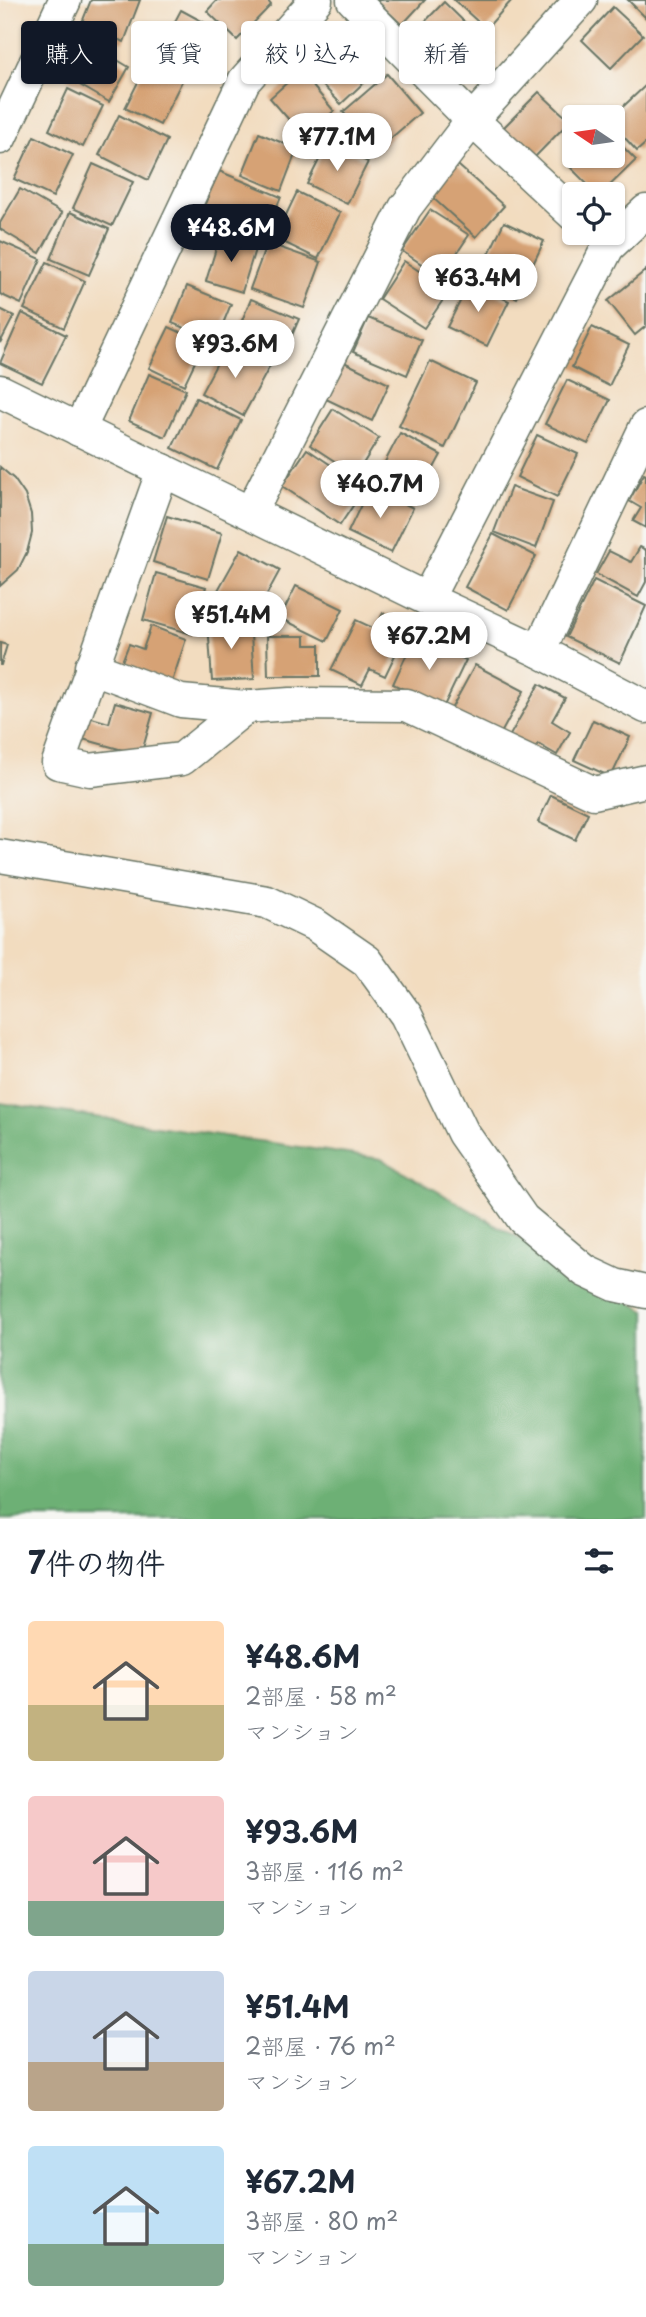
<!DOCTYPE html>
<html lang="ja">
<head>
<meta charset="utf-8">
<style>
  :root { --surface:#fff; --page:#f6f6f7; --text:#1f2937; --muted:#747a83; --accent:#111827 }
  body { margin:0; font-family:"Playpen Sans","Klee One",sans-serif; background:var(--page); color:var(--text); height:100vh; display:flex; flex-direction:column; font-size:26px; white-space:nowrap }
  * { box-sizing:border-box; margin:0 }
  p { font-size:23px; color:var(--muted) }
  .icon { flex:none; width:38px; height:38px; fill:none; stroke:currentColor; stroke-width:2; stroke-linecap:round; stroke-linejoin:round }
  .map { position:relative; height:1519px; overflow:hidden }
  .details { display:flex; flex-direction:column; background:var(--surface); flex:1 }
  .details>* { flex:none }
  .guide { position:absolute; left:21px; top:21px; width:606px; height:63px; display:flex; gap:14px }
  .needle { width:46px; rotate:283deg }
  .tools { position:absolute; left:562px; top:105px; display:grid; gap:14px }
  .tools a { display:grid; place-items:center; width:63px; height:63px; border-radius:7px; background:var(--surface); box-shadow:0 2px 5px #0004; font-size:35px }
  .price { position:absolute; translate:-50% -60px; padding:0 16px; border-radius:24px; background:#fff; color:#222; font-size:23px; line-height:46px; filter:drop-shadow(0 2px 4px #0008) }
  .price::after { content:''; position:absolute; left:50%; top:42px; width:21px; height:16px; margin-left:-10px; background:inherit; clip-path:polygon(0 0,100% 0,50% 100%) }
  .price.selected { background:var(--accent); color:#fff }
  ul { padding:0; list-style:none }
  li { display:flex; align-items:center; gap:21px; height:175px; padding:0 28px }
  li span { display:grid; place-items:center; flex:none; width:196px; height:140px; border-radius:7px; color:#555 }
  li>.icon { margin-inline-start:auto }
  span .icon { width:84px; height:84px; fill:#fffc; stroke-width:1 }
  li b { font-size:30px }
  h2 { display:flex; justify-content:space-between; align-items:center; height:84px; padding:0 28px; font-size:30px }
  .chip { padding:0 24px; border-radius:7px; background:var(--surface); box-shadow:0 2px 5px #0004; font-size:24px; line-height:63px }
  .chip.selected { background:var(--accent); color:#fff }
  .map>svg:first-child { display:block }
  .forest { fill:#6db074; stroke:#467654; stroke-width:2 }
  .building { fill:#d6a275 }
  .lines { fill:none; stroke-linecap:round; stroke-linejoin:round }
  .minor-casing { stroke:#697565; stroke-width:35 }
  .minor { stroke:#fff; stroke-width:32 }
</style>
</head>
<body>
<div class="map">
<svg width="646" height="1519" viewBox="0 0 646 1519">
  <rect width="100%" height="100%" fill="#f6f6f2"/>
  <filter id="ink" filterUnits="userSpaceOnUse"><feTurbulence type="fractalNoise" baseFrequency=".0143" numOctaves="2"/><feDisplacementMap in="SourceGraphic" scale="14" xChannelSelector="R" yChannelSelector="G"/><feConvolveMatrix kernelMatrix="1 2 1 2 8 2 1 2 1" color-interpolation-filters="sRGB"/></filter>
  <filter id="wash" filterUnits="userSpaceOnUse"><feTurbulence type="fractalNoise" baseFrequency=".00686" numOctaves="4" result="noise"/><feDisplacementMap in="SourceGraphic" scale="28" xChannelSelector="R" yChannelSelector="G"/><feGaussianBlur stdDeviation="1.57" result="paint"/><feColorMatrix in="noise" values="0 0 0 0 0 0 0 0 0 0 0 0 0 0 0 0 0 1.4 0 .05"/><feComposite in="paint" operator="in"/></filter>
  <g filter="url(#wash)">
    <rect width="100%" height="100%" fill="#f2dcbf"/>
    <path class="forest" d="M0 1103 381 1159 646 1311V1519H0Z"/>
    <g id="blocks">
      <g class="building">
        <path d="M91 0H140L124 42 81 25Z"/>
        <path d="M217 0H267L271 5 237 40 207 11Z"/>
        <path d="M376 0H425L402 25Z"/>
        <path d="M454 0H512L486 29Z"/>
        <path d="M628 0H646V18Z"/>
        <path d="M444 2 493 50 462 81 413 34Z"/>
        <path d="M613 7 643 35 611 68 582 40Z"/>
        <path d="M181 10 218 30 192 79 155 59Z"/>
        <path d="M338 36 374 73 341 104 305 67Z"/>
        <path d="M87 42 129 67 109 102 66 77Z"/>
        <path d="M148 62 183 79 160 125 125 108Z"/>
        <path d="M300 71 334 111 304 137 270 98Z"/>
        <path d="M387 74 420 113 376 151 343 112Z"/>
        <path d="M646 85V143L637 151 612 124V117Z"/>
        <path d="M68 89 103 106 83 147 49 130Z"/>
        <path d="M539 92 570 121 530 162 499 132Z"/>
        <path d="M119 115 167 140 148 180 99 155Z"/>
        <path d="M259 133 297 149 281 191 242 175Z"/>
        <path d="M34 136 73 155 53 197 14 179Z"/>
        <path d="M612 136 636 160 601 194H597L566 163 573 156H612Z"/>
        <path d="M328 142 368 162 347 204 307 184Z"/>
        <path d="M450 158 504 206 476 237 423 189Z"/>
        <path d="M93 164 133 182 112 226 73 208Z"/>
        <path d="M219 171 281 197 263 239 201 213Z"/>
        <path d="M20 189 62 213 40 253 0 229V223Z"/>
        <path d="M297 192 340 213 318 259 275 238Z"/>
        <path d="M430 210 469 235 441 277 402 251Z"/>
        <path d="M70 212 109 229 89 275 51 259Z"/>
        <path d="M504 222 544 241 517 298 477 279Z"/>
        <path d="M220 236 256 246 242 292 206 281Z"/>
        <path d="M0 241 41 259 21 304 0 294Z"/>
        <path d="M267 243 321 262 304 308 250 289Z"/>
        <path d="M404 261 449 291 424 328 379 299Z"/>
        <path d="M47 262 85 281 64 328 24 309Z"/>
        <path d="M646 270V326L635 335 608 301Z"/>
        <path d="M470 282 509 301 487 346 447 327Z"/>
        <path d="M187 286 231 304 216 341 172 323Z"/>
        <path d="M251 299 299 319 283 356 235 337Z"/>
        <path d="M0 309 14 316 0 343Z"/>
        <path d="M22 313 66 335 42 383 0 363Z"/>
        <path d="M368 318 422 340 407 375 353 352Z"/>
        <path d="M169 327 204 343 184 385 149 368Z"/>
        <path d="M592 327 629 345 609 386 572 367Z"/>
        <path d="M227 344 270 366 243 416 201 393Z"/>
        <path d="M430 361 476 383 445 448 399 426Z"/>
        <path d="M344 362 389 384 372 421 326 399Z"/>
        <path d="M149 374 186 390 165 437 129 421Z"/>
        <path d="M567 380 610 400 588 444 545 424Z"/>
        <path d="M196 398 241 420 217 470 172 448Z"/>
        <path d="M333 409 379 438 356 475 310 445Z"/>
        <path d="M400 433 441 455 415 503 375 481Z"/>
        <path d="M537 435 578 454 557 497 517 477Z"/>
        <path d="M307 449 365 488 340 525 282 486Z"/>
        <path d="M0 467 14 479 25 495 31 514 32 533 27 552 18 570 0 586Z"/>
        <path d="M644 474 646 475V528L633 521 641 508 629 501Z"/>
        <path d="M370 486 413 508 391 553 348 532Z"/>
        <path d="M511 487 553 502 536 548 494 532Z"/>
        <path d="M167 516 222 533 208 579 153 562Z"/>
        <path d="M493 534 536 556 508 610 465 587Z"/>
        <path d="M640 547 646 550V582L638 597 596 574 609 551 631 562Z"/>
        <path d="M241 549 280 570 253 620 213 599Z"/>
        <path d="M156 573 206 587 192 634 143 620Z"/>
        <path d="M594 580 646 606 620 663 566 637Z"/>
        <path d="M296 586 343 609 327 641 280 618Z"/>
        <path d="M383 613 409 626 385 676 370 669 362 685 331 670 356 620 375 629Z"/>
        <path d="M250 620 254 679 212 681 208 623Z"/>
        <path d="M151 626 186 639 172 682 121 664 129 644 143 649Z"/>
        <path d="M267 636H305V645H320V676H268Z"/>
        <path d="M415 636 466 660 443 708 393 684Z"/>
        <path d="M0 643 7 645 1 665H0Z"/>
        <path d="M475 665 524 691 499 737 450 711Z"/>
        <path d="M539 684 565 698 552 721 570 732 557 755 538 744 534 751 509 737Z"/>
        <path d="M115 702 153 713 141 755 79 738 85 716 109 723Z"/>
        <path d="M593 720 630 737 611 777 574 760Z"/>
        <path d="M551 795 588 813 575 840 538 822Z"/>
      </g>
    </g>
  </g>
  <g filter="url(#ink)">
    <use href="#blocks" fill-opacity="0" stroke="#697565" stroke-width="2"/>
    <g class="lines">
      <defs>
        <g id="minor">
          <path d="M353 0 472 120 574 215"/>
          <path d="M0 138 65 0"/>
          <path d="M0 391 427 599 539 651 646 707"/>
          <path d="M79 430 244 81 316 0"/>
          <path d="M163 470 58 763 90 770 182 759 246 707 290 704 407 705 594 793 646 781"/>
          <path d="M251 512 405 208 472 120 581 0"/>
          <path d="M427 599 608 247 646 211"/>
          <path d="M539 651 646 426"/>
          <path d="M91 667 181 701 246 707"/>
          <path d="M0 856 267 902 315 925 367 961 406 1015 463 1133 523 1219 585 1271 615 1285 646 1292"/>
        </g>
      </defs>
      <use href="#minor" class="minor-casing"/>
      <use href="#minor" class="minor"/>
    </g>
  </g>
</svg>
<div class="tools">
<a><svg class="needle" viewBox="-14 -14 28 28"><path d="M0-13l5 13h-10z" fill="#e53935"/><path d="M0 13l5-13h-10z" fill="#747a83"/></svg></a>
<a><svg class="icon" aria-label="locate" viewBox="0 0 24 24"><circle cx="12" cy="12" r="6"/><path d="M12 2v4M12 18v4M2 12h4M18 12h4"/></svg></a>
</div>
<b class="price" style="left:337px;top:173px">¥77.1M</b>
<b class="price selected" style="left:231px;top:264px">¥48.6M</b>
<b class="price" style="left:478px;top:314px">¥63.4M</b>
<b class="price" style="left:235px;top:380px">¥93.6M</b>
<b class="price" style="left:380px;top:520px">¥40.7M</b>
<b class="price" style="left:231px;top:651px">¥51.4M</b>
<b class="price" style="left:429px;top:672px">¥67.2M</b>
<div class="guide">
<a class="chip selected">購入</a>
<a class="chip">賃貸</a>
<a class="chip">絞り込み</a>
<a class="chip">新着</a>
</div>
</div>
<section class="details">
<h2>7件の物件<svg class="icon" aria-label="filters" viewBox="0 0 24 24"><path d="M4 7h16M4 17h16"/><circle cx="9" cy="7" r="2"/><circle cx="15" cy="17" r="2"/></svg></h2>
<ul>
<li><span style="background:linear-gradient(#ffd9b3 60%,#c2b280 0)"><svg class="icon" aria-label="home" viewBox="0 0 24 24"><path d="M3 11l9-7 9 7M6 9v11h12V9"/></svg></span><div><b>¥48.6M</b><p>2部屋 · 58 m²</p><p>マンション</p></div></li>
<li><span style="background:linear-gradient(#f6c9c9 75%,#7fa58c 0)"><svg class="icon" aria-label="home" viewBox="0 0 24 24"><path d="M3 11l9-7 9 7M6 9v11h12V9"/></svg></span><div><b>¥93.6M</b><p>3部屋 · 116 m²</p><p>マンション</p></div></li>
<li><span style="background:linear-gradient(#c9d6e8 65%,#b9a48a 0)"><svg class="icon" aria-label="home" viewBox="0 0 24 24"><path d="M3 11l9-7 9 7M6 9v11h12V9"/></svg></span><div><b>¥51.4M</b><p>2部屋 · 76 m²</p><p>マンション</p></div></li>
<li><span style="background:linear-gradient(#bfe0f5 70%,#7fa58c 0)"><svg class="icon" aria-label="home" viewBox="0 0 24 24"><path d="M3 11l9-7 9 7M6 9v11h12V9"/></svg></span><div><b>¥67.2M</b><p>3部屋 · 80 m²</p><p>マンション</p></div></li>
</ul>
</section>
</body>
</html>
